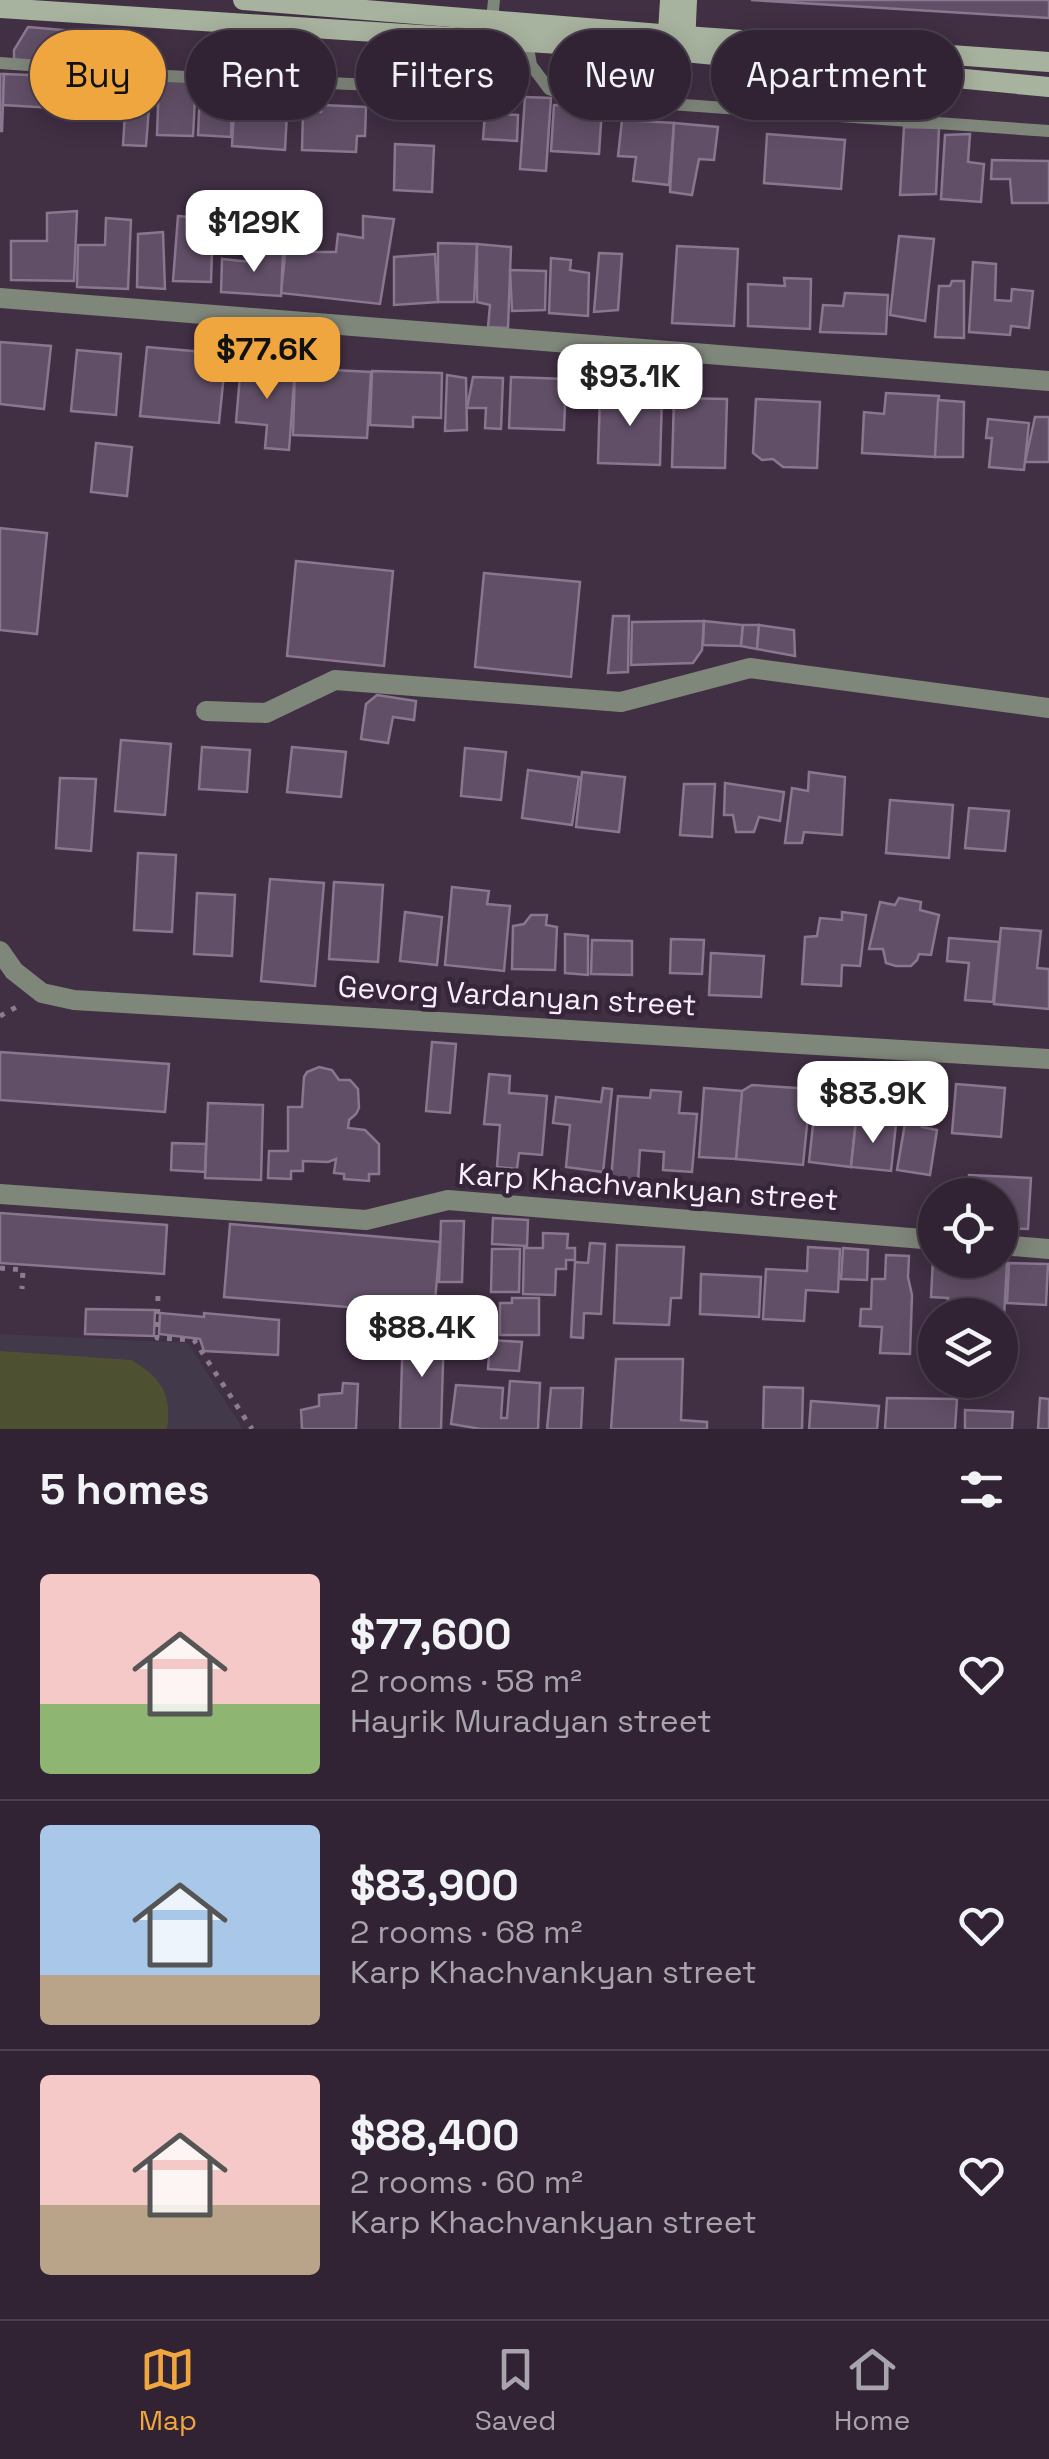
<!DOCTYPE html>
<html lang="en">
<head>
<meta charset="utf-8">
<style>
  :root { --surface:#312333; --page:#3d2f3f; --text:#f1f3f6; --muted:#a8a4ac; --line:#4c404e; --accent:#f0a63e }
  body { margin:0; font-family:"Space Grotesk",sans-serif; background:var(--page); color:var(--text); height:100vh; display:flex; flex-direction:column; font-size:38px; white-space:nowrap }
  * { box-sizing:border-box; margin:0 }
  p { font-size:32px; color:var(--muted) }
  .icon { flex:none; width:55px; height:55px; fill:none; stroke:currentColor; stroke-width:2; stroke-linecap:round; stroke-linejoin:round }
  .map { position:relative; height:1429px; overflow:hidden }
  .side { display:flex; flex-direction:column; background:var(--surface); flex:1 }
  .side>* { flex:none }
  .hud { position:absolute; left:30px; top:30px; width:990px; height:90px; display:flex; gap:20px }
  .tools { position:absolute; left:918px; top:1178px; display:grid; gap:20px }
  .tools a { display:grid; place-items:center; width:100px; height:100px; border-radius:50%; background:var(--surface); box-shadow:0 5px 25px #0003,0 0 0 2px var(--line); font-size:50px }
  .price { position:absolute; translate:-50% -85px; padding:0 22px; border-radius:20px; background:#fff; color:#222; font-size:32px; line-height:65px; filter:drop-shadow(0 2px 5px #0008) }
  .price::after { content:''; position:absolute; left:50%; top:60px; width:30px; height:22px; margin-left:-15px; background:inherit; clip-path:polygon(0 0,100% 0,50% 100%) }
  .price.active { background:var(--accent); color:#111 }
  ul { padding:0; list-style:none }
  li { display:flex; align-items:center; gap:30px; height:250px; padding:0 40px }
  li+li { border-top:2px solid var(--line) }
  li span { display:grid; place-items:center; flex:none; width:280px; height:200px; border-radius:10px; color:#555 }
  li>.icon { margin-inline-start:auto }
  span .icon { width:120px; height:120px; fill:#fffc; stroke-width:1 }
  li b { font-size:42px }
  h2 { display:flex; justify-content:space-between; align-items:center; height:120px; padding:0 40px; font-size:42px }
  .pill { padding:0 35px; border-radius:45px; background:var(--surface); box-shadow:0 5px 25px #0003,0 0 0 2px var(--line); font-size:35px; line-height:90px }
  .pill.active { background:var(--accent); color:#111 }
  .menu { display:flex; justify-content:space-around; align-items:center; height:140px; border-top:2px solid var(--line); background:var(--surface); font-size:28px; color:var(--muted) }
  .menu a { display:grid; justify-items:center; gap:5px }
  .menu .active { color:var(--accent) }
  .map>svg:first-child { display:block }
  .education { fill:#423a4b }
  .green { fill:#4e5131 }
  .building { fill:#614f67; stroke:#89768f; stroke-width:2.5 }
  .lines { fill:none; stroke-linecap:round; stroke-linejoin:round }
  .path { stroke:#8b7c8e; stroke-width:5; stroke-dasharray:5 8; stroke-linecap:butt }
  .lane { stroke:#7f867a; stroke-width:12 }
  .street { stroke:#7f867a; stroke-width:20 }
  .secondary { stroke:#a8b39f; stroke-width:20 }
  .labels { text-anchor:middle; stroke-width:9; stroke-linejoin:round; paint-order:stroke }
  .street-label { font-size:30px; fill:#f9eefb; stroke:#37253a }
</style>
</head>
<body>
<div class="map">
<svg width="1049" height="1429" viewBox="0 0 1049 1429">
  <rect width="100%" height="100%" fill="#412f44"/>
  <path class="education" d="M0 1334 188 1343 243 1429H0Z"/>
  <path class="green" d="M0 1351 131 1360C161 1377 172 1394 167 1429H0Z"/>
  <g class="building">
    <path d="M751 0H1049V18Z"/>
    <path d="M28 27 74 31 81 52 80 66 14 61V50Z"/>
    <path d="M248 43 311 44 310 76H275V70H248Z"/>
    <path d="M0 74H4L2 131H0Z"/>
    <path d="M4 74 55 76 54 108 3 105Z"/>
    <path d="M55 76 76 77 74 102 54 101Z"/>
    <path d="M80 78 114 80 112 113 78 110Z"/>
    <path d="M159 79 196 80 193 136 157 135Z"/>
    <path d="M114 80 151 82 146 146 123 145 125 113H112Z"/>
    <path d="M450 80 483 81 481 114 448 113Z"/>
    <path d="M200 91 232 92 231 137 198 135Z"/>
    <path d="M235 91 288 94 285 150 232 146Z"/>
    <path d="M525 97 551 98 546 171 520 169Z"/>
    <path d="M322 105 366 107 365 136H357L356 152 302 150 303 111 321 112Z"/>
    <path d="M554 105 602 108 599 154 551 151Z"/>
    <path d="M485 113 518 115 517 141 483 139Z"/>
    <path d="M622 120 674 123 669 185 633 181 636 157 618 156Z"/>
    <path d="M674 123 718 127 714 160 699 159 692 195 670 192Z"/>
    <path d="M904 127 939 128 936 194 900 195Z"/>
    <path d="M767 134 845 140 841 189 764 183Z"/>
    <path d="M970 134 968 162 984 164 981 202 941 199 945 135Z"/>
    <path d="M395 144 434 146 432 192 394 190Z"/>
    <path d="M992 160 1049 161V203H1012L1010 179H991Z"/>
    <path d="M77 211 74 281 11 280V241H47V213Z"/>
    <path d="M178 216 213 219 211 282 173 281Z"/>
    <path d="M363 216 394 219 380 304 281 293 287 236H306V228H316L313 252H336L338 234 363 238Z"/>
    <path d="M106 218 131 220 128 289 77 287 78 245H105Z"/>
    <path d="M163 232 165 289 137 287 138 234Z"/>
    <path d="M899 236 934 239 925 321 890 315Z"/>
    <path d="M438 243 477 244 474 302H438Z"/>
    <path d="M477 244 511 247 508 328 488 327 490 305 477 302Z"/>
    <path d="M677 246 738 249 734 326 672 323Z"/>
    <path d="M253 252 283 253 281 296 221 292 222 259 251 262Z"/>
    <path d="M599 253 622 254 618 310 594 312Z"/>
    <path d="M435 254 438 302 394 305V257Z"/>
    <path d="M551 258 571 260 570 270 589 273 588 316 549 313Z"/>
    <path d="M973 262 996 264 995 300 1011 301 1012 289 1033 291 1029 328 1011 326 1010 335 969 332Z"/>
    <path d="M510 270 546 271 545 310 512 311Z"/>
    <path d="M784 278 811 279 810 329 748 326V284L785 286Z"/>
    <path d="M952 281H964V338L935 337 939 286H950Z"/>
    <path d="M845 293 888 295 886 334 820 332 823 305 843 306Z"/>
    <path d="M0 342 51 346 44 409 0 404Z"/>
    <path d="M147 347 226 354 219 423 140 416Z"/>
    <path d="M77 350 121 354 116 415 71 411Z"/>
    <path d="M241 364 295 369 289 450 265 448 267 425 236 422Z"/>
    <path d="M295 368 371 372 367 438 293 435Z"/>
    <path d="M372 371 442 373 441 418 413 417V427L370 425Z"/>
    <path d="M447 375 466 378 467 430 445 431Z"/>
    <path d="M473 377 503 378 501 429 485 428 486 408H467Z"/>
    <path d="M511 377 566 379 564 430 509 428Z"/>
    <path d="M600 393 662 396 660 465 598 463Z"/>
    <path d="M886 393 939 396 935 457 862 453 864 412 884 414Z"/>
    <path d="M674 398 727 399 725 468 672 467Z"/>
    <path d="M756 399 820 402 817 468 783 467 773 459 762 460 753 453Z"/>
    <path d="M938 400 964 402 963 457H935Z"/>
    <path d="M1035 417H1049V462H1025Z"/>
    <path d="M988 419 1029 423 1024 470 989 467 992 438H986Z"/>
    <path d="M96 443 132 447 127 496 91 492Z"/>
    <path d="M0 528 47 533 37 634 0 630Z"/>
    <path d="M296 561 393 571 384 666 287 656Z"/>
    <path d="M484 573 580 582 571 677 475 667Z"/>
    <path d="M613 616H629L628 672 608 673Z"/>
    <path d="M704 621 702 650 693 663 631 665 632 622Z"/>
    <path d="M704 621 743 625 741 646 703 645Z"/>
    <path d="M743 625H759L757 649 741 646Z"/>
    <path d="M759 625 794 630 795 656 757 649Z"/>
    <path d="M377 695 416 701 414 720 393 717 388 743 361 739 366 704Z"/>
    <path d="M121 740 171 744 165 815 115 811Z"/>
    <path d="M202 747 250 750 247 792 199 789Z"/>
    <path d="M292 747 346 752 341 797 287 792Z"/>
    <path d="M465 748 506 752 501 800 461 796Z"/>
    <path d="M528 770 579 777 572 825 522 818Z"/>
    <path d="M582 772 625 777 619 832 576 827Z"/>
    <path d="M809 772 845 777 842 835 804 832 802 843H785L792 788 808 791Z"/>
    <path d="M60 778 96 779 91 851 56 848Z"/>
    <path d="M725 783 784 792 780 821 759 817 754 832H736L733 815H724Z"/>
    <path d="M684 784H715L712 837 680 835Z"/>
    <path d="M890 800 953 805 949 858 886 853Z"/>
    <path d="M969 808 1009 811 1005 851 965 848Z"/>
    <path d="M138 853 176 855 172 932 134 930Z"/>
    <path d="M270 879 324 883 315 986 261 981Z"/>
    <path d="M334 882 383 885 378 962 329 959Z"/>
    <path d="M452 887 489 891 487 904 510 906 504 971 445 965Z"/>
    <path d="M197 893 235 895 232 956 194 954Z"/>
    <path d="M899 898 921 902 920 910 939 915 931 955 919 954 917 960 911 966H896L886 963 883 949H869L880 902 895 905Z"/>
    <path d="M405 912 442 917 437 965 400 961Z"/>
    <path d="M842 912 866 915 860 966 842 965 841 986 802 984 805 937 817 936 820 918 842 920Z"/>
    <path d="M531 915H547L546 925 557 927 555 970 512 969 513 926 524 924Z"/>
    <path d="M1001 928 1041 931 1037 968 1049 969V1009L994 1004Z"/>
    <path d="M565 934 588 936V975L565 973Z"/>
    <path d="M949 938 999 942 993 1002 965 1000 969 963 947 961Z"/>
    <path d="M671 939 704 940 702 974 670 973Z"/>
    <path d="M592 940 632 941V975L591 974Z"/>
    <path d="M711 953 764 956 761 997 709 995Z"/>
    <path d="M432 1042 456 1044 450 1113 426 1111Z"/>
    <path d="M0 1052 169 1064 165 1112 0 1100Z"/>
    <path d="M319 1067 332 1070 339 1080H350L358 1089 359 1108 356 1114 349 1120 348 1128 365 1130 379 1144V1174H369V1181L344 1179V1174L334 1173 336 1159 328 1162 303 1161V1171H291V1179L268 1178 269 1151H288V1107H302L304 1077 307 1072Z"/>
    <path d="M489 1074 510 1076 509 1093 547 1096 542 1155 519 1153 517 1169 497 1167 500 1125 484 1124Z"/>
    <path d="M956 1084 1005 1088 1001 1137 952 1133Z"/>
    <path d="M752 1085 797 1088 810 1095 803 1165 736 1159 742 1091Z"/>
    <path d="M603 1088 612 1089 603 1172 566 1167 570 1125 553 1123 556 1097 601 1102Z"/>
    <path d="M704 1088 742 1091 736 1159 699 1157Z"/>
    <path d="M651 1090 681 1092 679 1113 697 1114 692 1172 663 1170 664 1152 640 1150 638 1182 611 1180 618 1096 650 1098Z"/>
    <path d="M909 1100 926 1103 922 1127 937 1130 930 1175 897 1170Z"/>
    <path d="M208 1103 263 1105 261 1180 205 1178Z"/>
    <path d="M814 1115 856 1120 851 1167 809 1162Z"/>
    <path d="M856 1120 896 1124 891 1171 851 1167Z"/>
    <path d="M172 1143 206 1144 205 1172 171 1170Z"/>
    <path d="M969 1175 1031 1178 1028 1229 1000 1228V1195H968Z"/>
    <path d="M0 1213 167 1225 164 1274 0 1263Z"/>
    <path d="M493 1218 528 1220 527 1246 492 1244Z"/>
    <path d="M441 1221H464L462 1282H439Z"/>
    <path d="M230 1224 440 1242 434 1314 224 1297Z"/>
    <path d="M543 1233 568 1234 567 1248H575V1260H566V1269H556L555 1295 523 1294 524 1248H543Z"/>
    <path d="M590 1243 605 1244 601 1314 584 1313 583 1338 571 1337 575 1262 588 1263Z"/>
    <path d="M617 1245 684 1247 681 1298H671L669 1325 614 1323Z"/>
    <path d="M808 1247 840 1249 838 1292 806 1290 804 1321 763 1319 766 1269 807 1271Z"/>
    <path d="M843 1248 868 1250 867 1280 841 1279Z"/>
    <path d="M492 1249H520L519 1292H491Z"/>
    <path d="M886 1255 909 1256 908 1277 912 1295 910 1354 880 1353 882 1327 860 1326 861 1309H871L872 1279H885Z"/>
    <path d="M933 1259 1007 1263 1003 1335H1000V1315H947L948 1298 931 1297Z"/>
    <path d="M1009 1263 1048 1264 1046 1305 1007 1303Z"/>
    <path d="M701 1274 761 1277 759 1317 700 1314Z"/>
    <path d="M512 1298H539V1335H500V1303H512Z"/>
    <path d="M86 1309 155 1310 154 1336 85 1334Z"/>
    <path d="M160 1313 204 1317V1313L279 1320 278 1355 204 1351 200 1339 159 1334Z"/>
    <path d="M403 1330 444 1332 441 1429H400Z"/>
    <path d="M490 1340 522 1342 519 1371 488 1369Z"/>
    <path d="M616 1359H683L681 1420 707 1422V1429H611Z"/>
    <path d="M510 1381 540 1383 538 1429H481L451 1424 456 1385 503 1388 501 1418H507Z"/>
    <path d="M343 1383 358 1384 356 1429H302L301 1410 319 1406V1395L342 1393Z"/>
    <path d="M764 1387 803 1388 802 1429H763Z"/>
    <path d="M551 1388H583L581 1429H547Z"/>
    <path d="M887 1398 957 1399 955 1429H885Z"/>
    <path d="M1040 1398 1049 1399V1429H1038Z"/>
    <path d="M811 1401 879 1406 877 1429H809Z"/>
    <path d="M965 1410 1013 1412 1012 1429H965Z"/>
  </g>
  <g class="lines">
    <g class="path">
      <path d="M0 1016 22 1004"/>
      <path d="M0 1268 23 1270 22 1289"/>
      <path d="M158 1296 157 1338 194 1340 252 1429"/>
    </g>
    <g class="lane">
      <path d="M492 20 494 0"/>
      <path d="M527 42 531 65 549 89 573 97 1049 131"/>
      <path d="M0 63 149 74"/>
      <path d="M166 76 374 85C414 81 433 75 451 36"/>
    </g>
    <g class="street">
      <path d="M0 298 1049 381"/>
      <path d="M206 711 266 713 335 680 621 702 750 668 1049 708"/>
      <path d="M0 951 14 971 42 993 74 1000 1049 1059"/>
      <path d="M0 1194 366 1220 448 1200 935 1240"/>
      <path d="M1000 1245 1049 1249"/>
    </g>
    <g class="secondary">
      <path d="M243 0 685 36 1049 62"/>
      <path d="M0 8 684 52 1049 87"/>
      <path d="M685 45 687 0"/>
      <path d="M667 48 670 0"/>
    </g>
  </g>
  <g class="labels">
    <g class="street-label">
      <text transform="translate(517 996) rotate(3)" y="10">Gevorg Vardanyan street</text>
      <text transform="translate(648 1187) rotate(4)" y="10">Karp Khachvankyan street</text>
    </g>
  </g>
</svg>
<div class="tools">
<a><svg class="icon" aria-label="locate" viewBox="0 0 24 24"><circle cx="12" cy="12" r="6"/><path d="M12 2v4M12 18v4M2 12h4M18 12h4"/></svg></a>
<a><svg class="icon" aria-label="layers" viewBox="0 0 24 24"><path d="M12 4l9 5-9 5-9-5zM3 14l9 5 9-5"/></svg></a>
</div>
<b class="price" style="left:254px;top:275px">$129K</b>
<b class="price active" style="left:267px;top:402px">$77.6K</b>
<b class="price" style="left:630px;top:429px">$93.1K</b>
<b class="price" style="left:873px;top:1146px">$83.9K</b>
<b class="price" style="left:422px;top:1380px">$88.4K</b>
<div class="hud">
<a class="pill active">Buy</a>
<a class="pill">Rent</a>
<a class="pill">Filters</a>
<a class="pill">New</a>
<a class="pill">Apartment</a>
</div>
</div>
<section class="side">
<h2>5 homes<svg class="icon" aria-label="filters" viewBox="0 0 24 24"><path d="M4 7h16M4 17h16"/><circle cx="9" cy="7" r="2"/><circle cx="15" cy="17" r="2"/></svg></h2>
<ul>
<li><span style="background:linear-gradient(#f6c9c9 65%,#8fb573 0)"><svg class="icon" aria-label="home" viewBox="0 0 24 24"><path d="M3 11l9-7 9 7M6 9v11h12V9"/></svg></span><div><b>$77,600</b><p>2 rooms · 58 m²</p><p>Hayrik Muradyan street</p></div><svg class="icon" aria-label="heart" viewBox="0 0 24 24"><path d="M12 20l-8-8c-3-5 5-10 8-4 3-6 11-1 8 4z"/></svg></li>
<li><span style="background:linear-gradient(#a9c7e8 75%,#b9a48a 0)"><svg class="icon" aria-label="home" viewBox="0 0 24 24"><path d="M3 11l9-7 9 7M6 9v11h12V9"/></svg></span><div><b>$83,900</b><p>2 rooms · 68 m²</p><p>Karp Khachvankyan street</p></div><svg class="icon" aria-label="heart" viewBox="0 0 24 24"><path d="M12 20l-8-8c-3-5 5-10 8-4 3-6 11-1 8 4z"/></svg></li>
<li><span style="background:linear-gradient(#f6c9c9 65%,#b9a48a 0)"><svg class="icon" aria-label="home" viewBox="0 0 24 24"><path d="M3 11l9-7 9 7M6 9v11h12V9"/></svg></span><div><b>$88,400</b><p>2 rooms · 60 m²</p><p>Karp Khachvankyan street</p></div><svg class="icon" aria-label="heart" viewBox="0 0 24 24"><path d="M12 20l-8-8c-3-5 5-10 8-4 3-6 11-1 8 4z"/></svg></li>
</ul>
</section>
<nav class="menu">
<a class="active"><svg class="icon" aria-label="map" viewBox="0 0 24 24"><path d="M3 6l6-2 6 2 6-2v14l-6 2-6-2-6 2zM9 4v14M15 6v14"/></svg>Map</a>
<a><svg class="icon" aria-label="saved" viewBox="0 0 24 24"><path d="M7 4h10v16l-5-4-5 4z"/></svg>Saved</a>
<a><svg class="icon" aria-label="home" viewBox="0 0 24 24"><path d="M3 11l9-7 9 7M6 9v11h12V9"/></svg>Home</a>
</nav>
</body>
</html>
